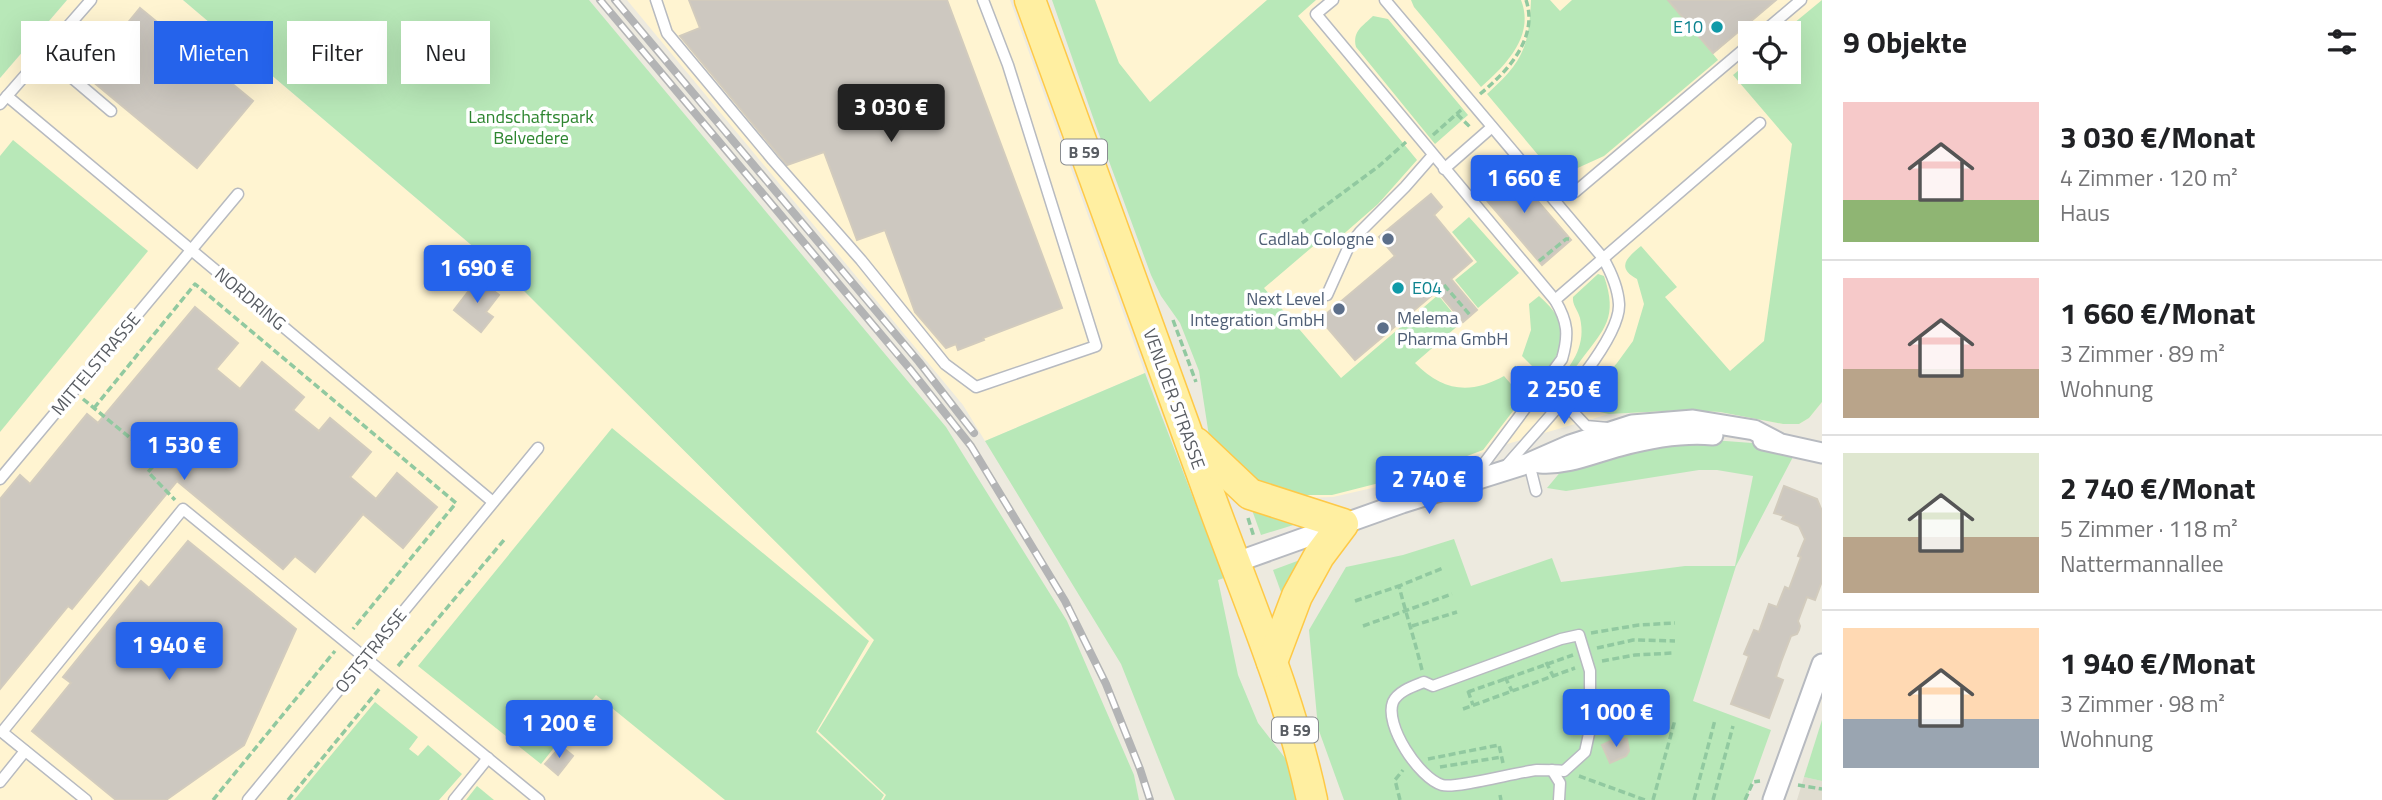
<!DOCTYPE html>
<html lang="de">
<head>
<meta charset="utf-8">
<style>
  :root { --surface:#fff; --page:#f6f6f6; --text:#202124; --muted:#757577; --line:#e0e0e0; --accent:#2563eb }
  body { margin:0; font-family:"Titillium Web",sans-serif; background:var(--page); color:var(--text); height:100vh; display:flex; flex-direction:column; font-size:26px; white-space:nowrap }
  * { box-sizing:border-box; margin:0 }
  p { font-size:23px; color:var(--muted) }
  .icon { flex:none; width:38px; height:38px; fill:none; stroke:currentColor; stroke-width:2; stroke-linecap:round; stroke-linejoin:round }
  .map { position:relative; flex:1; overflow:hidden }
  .panel { display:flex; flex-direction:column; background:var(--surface); width:560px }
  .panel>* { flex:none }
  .hud { position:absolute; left:21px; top:21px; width:665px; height:63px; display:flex; gap:14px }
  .controls { position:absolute; left:1738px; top:21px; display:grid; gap:14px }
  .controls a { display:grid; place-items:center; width:63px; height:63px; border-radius:0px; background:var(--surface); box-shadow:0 7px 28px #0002; font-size:35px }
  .price { position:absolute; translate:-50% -60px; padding:0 16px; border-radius:7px; background:var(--accent); color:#fff; font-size:23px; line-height:46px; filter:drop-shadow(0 2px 4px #0008) }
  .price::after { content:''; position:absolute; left:50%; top:42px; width:21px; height:16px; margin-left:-10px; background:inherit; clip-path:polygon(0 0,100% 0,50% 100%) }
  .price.on { background:#222; color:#fff }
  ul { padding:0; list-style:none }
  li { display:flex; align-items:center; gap:21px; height:175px; padding:0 21px }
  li+li { border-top:2px solid var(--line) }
  li span { display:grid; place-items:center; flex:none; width:196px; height:140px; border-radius:0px; color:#555 }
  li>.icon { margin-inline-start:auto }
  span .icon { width:84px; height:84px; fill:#fffc; stroke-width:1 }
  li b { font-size:30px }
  h2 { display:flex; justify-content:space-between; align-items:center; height:84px; padding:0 21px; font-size:30px }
  .tag { padding:0 24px; border-radius:0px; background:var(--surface); box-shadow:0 7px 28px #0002; font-size:24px; line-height:63px }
  .tag.on { background:var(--accent); color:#fff }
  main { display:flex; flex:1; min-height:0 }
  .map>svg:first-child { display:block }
  .commercial { fill:#fff4d1; fill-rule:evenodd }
  .education { fill:#dfdccf }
  .green { fill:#b8e8b8 }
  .building { fill:#cdc8c0; stroke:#d2cbbd; stroke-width:2 }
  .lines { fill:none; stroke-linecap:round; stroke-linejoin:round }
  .lane-casing { stroke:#b7bac0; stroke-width:13 }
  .street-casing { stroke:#b7bac0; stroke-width:23 }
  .primary-casing { stroke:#fec947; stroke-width:33 }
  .path { stroke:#91c9a0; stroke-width:3.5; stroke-dasharray:7 3.5; stroke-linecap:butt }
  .lane { stroke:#fff; stroke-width:10 }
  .street { stroke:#fff; stroke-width:19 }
  .primary { stroke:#ffefa1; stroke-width:30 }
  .rail-casing { stroke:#b3b4b5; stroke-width:8 }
  .rail { stroke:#fff; stroke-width:5; stroke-dasharray:16; stroke-linecap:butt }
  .culture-dot { fill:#0f9aa8; stroke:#fff; stroke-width:2.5 }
  .service-dot { fill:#5c6f8a; stroke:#fff; stroke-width:2.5 }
  .labels { text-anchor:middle; stroke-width:7; stroke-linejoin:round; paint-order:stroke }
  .shield { fill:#fff; stroke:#8a8d91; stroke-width:2 }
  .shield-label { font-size:16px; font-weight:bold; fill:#585c62 }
  .culture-label { font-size:18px; fill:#0d838f; stroke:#fff; text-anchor:end }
  .park-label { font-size:18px; fill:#2d852f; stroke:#fff }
  .service-label { font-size:18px; fill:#4e5e75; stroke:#fff; text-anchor:end }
  .street-label { font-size:18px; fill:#585c62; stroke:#fff }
</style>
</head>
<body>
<main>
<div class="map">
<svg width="1822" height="800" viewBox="0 0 1822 800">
  <rect width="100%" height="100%" fill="#edeadf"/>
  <g class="commercial">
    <path d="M67 0H183L516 283 875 640 818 731 887 795 883 800H0V78Z"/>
    <path d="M627 0H1010L1145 373 985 441 963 405Z"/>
    <path d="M1090 0H1822V402L1809 418 1799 424H1783L1720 412 1685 410 1609 414 1497 447 1431 472 1394 483 1333 497 1306 498 1283 495ZM1750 33H1788V72H1750Z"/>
  </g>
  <path class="education" d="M1804 777 1822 781V800H1797Z"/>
  <g class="green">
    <path d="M0 0H67L0 78Z"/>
    <path d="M183 0H589L946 427 1067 621 1134 775 1139 800H883L886 795 818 731 874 640 516 283Z"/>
    <path d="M1052 0H1095L1119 63 1150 102 1267 0H1316L1298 16 1417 160 1378 204 1331 245 1324 237 1264 288 1341 378 1438 295 1461 323 1415 363C1442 391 1470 395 1504 376L1523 398 1483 450 1430 470 1332 495H1292L1260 485 1209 436 1199 371 1180 323 1161 296 1151 275 1096 126Z"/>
    <path d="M1411 0H1521C1535 36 1506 65 1481 87L1414 7Z"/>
    <path d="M1531 0H1550L1560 11 1572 0H1668L1718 60 1604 156 1560 176 1554 174 1487 94C1523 62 1529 47 1531 0Z"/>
    <path d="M1822 0V402L1809 418 1799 424H1783L1720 412 1685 410 1609 414 1591 410 1587 401 1589 394 1617 363 1633 341 1644 304 1637 279C1615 267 1628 257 1641 246L1677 287 1665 297 1730 371 1764 341 1792 144 1733 75 1750 61V72H1788V33H1782Z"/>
    <path d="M1373 16 1388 19 1468 115 1435 144 1356 47C1352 31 1363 26 1373 16Z"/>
    <path d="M13 140 148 251 0 432V156Z"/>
    <path d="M1469 217 1519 273 1478 308 1455 280 1477 262 1452 232Z"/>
    <path d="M1598 274 1604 276C1618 318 1605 328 1581 360 1574 369 1568 379 1559 385L1558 381C1574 362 1586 344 1580 318 1578 310 1572 305 1573 297Z"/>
    <path d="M1539 296C1571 324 1569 344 1542 376L1522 356 1531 330 1529 304Z"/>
    <path d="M1145 373 1224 578 1218 580 1238 675 1258 723 1292 767 1297 800H1175L1121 664 985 441Z"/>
    <path d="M612 428 869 641 816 732 884 795 881 800H725L596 695 541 764 418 666Z"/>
    <path d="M1699 439 1752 443 1794 455 1736 566 1693 701 1771 730 1746 800H1344L1318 728 1309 630 1346 567 1403 555 1454 539 1471 586 1552 558 1561 582 1685 566H1735L1753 476 1717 470H1699L1566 491 1547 488 1567 464Z"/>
    <path d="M1252 510 1300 523 1261 535Z"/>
    <path d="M1308 557 1285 603 1273 570Z"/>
    <path d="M375 702 418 737 409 749 418 756 428 745 462 774 439 800H294Z"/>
    <path d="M1822 720V781L1804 777Z"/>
    <path d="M477 786 494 800H466Z"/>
  </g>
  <g class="building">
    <path d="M689 0H947L1062 308 983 338 984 340 958 350 956 344 946 348 915 312 885 230 857 240 824 152 787 165 680 36 700 28Z"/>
    <path d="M1668 0H1776L1713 53Z"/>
    <path d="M140 8 253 101 197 168 85 75Z"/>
    <path d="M1507 165 1571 240 1542 265 1478 190Z"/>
    <path d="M1431 194 1442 207 1434 215 1472 261 1451 279 1477 310 1463 322 1437 291 1355 360 1320 319 1395 256 1379 237Z"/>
    <path d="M478 279 499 295 486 312 493 317 481 332 454 310Z"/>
    <path d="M195 307 238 343 216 369 240 389 262 362 304 397 293 410 319 431 330 418 371 452 350 477 376 499 397 473 437 507 403 548 363 514 315 572 295 556 283 569 177 481 72 609 68 606 0 689V499L20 475 30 484 87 414 98 423Z"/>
    <path d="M1784 486 1817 499 1822 511V581L1815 600 1807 597 1798 621 1800 626 1799 630 1797 634 1791 636 1781 662 1776 677 1783 680 1769 718 1731 704 1749 656 1744 654 1754 630 1759 632 1769 604 1777 607 1785 587 1789 589 1801 557 1798 556 1805 539 1799 526 1782 519 1784 516 1774 513Z"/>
    <path d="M188 541 296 629 244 745 166 800H116L32 731 71 683 63 677 141 581 149 588Z"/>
    <path d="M1617 738 1627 739 1629 751 1626 756 1610 763 1602 745Z"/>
    <path d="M561 746 573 756 558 775 545 764Z"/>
  </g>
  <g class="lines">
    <defs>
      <g id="lane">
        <path d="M656 0 667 33 773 160 861 260 945 364 976 387 1096 346 1008 65 983 0"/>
        <path d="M1333 0 1316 14 1555 300C1568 322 1569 335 1562 359L1474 477"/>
        <path d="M1385 0 1603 258C1611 272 1618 287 1619 304 1621 344 1534 433 1506 466"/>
        <path d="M1762 33 1801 0"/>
        <path d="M44 54 111 111"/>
        <path d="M7 96 493 502"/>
        <path d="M0 104 91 0"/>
        <path d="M1444 169 1492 127"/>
        <path d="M1575 192 1750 44"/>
        <path d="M1327 295 1349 246 1360 232 1405 187 1433 155"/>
        <path d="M1555 300 1760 123"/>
        <path d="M1574 386 1571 410 1586 426 1608 428"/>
        <path d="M1529 463 1536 491"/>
        <path d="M0 479 238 194"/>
        <path d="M1579 635 1590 671V729L1585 752 1564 771C1555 770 1546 770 1537 770 1517 772 1456 789 1442 785 1419 778 1384 725 1393 702 1398 691 1414 686 1424 682L1433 686 1561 639Z"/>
        <path d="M1552 770 1560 783 1559 800"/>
        <path d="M0 782 25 751"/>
        <path d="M86 800 2 732 183 509 539 800"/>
        <path d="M248 800 538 448"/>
        <path d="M454 800 488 758"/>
      </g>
      <g id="street">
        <path d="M1763 440 1822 453"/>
        <path d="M1540 463C1568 465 1593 453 1620 446 1650 438 1682 432 1713 435"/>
        <path d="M1234 563 1402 503 1529 463 1570 445 1632 425 1693 420 1754 430 1777 442"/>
        <path d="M1773 800 1822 664"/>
      </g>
      <g id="primary">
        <path d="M1030 0C1090 166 1151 332 1211 499 1247 598 1290 696 1312 800"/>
        <path d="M1196 443 1250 494 1343 524 1319 556 1297 596 1272 662"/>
      </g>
    </defs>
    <use href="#lane" class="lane-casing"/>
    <use href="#street" class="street-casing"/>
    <use href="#primary" class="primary-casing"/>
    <g class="path">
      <path d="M1480 94C1507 72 1539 38 1526 0"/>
      <path d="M1457 114 1470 127"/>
      <path d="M1433 135 1461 110"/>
      <path d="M1302 223 1379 166 1406 142"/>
      <path d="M1539 261 1566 239H1569"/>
      <path d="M1444 285 1470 315"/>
      <path d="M1173 320 1196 382"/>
      <path d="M1514 367 1528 380"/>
      <path d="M83 399 158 461 148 472 175 500"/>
      <path d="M94 408 195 284 456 503 353 629"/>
      <path d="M1248 518 1254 537"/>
      <path d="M1355 601 1399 586"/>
      <path d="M1363 626 1452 594"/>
      <path d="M1412 626 1457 612"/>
      <path d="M1591 633 1639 625 1675 623"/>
      <path d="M1597 648 1633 640 1675 641"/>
      <path d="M1602 661 1635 655 1673 653"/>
      <path d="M1546 662 1553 676"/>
      <path d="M398 666 504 540"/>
      <path d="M1422 670C1415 641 1406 614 1399 586L1443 568"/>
      <path d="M1505 677 1512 691"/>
      <path d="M1468 691 1473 705"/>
      <path d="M1468 692 1573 655"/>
      <path d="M1463 709 1575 668"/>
      <path d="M1428 759 1499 745 1503 763"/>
      <path d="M1440 767 1502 757"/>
      <path d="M1579 776 1645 800"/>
      <path d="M1798 785 1822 789"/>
      <path d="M1500 795 1501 800"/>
      <path d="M213 800 335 651"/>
      <path d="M288 800 380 688"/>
      <path d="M1400 800 1395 780 1403 770"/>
      <path d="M1653 800 1675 720"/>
      <path d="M1694 800 1715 720"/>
      <path d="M1713 800 1733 726"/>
      <path d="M1745 800 1753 782 1760 781"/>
    </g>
    <use href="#lane" class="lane"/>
    <use href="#street" class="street"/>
    <use href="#primary" class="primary"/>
    <defs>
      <g id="rail">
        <path d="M600 0 910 369 971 446 1065 601 1106 684 1140 769 1150 800"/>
        <path d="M615 0 919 362 974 433"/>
      </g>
    </defs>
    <use href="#rail" class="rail-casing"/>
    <use href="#rail" class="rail"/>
  </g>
  <g class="culture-dot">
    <circle cx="1717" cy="27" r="7"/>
    <circle cx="1398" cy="288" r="7"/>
  </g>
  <g class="service-dot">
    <circle cx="1388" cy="239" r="7"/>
    <circle cx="1339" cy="309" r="7"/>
    <circle cx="1383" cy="328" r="7"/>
  </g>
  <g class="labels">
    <g class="shield">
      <rect x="1061" y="139.5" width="46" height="25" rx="5"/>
      <rect x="1272" y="717.5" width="46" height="25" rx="5"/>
    </g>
    <g class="shield-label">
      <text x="1084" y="158">B 59</text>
      <text x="1295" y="736">B 59</text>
    </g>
    <g class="culture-label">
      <text x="1703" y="33">E10</text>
      <text x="1412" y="294" text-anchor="start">E04</text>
    </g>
    <g class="park-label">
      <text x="531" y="123">Landschaftspark<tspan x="531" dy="21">Belvedere</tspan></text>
    </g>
    <g class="service-label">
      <text x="1374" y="245">Cadlab Cologne</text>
      <text x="1325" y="305">Next Level<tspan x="1325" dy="21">Integration GmbH</tspan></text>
      <text x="1397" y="324" text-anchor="start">Melema<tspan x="1397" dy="21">Pharma GmbH</tspan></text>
    </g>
    <g class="street-label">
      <text transform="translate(250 299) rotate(40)" y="6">NORDRING</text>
      <text transform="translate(96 364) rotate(-50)" y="6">MITTELSTRASSE</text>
      <text transform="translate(1174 399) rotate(70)" y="6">VENLOER STRASSE</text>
      <text transform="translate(371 651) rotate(-51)" y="6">OSTSTRASSE</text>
    </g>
  </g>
</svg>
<div class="controls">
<a><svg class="icon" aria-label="locate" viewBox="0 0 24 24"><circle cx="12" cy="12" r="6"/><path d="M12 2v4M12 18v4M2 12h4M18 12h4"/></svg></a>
</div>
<b class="price on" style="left:891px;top:144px">3 030 €</b>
<b class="price" style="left:1524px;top:215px">1 660 €</b>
<b class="price" style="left:477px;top:305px">1 690 €</b>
<b class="price" style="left:1564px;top:426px">2 250 €</b>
<b class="price" style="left:184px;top:482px">1 530 €</b>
<b class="price" style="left:1429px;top:516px">2 740 €</b>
<b class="price" style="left:169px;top:682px">1 940 €</b>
<b class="price" style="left:1616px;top:749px">1 000 €</b>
<b class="price" style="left:559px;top:760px">1 200 €</b>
<div class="hud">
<a class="tag">Kaufen</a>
<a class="tag on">Mieten</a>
<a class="tag">Filter</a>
<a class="tag">Neu</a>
</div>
</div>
<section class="panel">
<h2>9 Objekte<svg class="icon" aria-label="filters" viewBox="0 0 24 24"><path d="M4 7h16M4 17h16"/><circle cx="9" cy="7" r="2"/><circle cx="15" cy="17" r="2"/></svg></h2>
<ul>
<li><span style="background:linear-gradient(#f6c9c9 70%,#8fb573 0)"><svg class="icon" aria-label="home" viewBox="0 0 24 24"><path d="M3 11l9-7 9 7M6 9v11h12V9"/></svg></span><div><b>3 030 €/Monat</b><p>4 Zimmer · 120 m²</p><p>Haus</p></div></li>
<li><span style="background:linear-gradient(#f6c9c9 65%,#b9a48a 0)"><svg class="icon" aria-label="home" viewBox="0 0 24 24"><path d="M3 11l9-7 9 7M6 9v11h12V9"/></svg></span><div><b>1 660 €/Monat</b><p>3 Zimmer · 89 m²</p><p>Wohnung</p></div></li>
<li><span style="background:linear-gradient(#dfe7d0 60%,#b9a48a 0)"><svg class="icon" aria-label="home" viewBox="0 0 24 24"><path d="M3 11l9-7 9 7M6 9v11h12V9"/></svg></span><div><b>2 740 €/Monat</b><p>5 Zimmer · 118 m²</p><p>Nattermannallee</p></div></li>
<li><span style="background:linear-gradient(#ffd9b3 65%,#9aa5b1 0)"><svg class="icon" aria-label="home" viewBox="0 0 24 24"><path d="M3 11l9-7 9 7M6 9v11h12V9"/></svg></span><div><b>1 940 €/Monat</b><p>3 Zimmer · 98 m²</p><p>Wohnung</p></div></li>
</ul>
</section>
</main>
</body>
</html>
